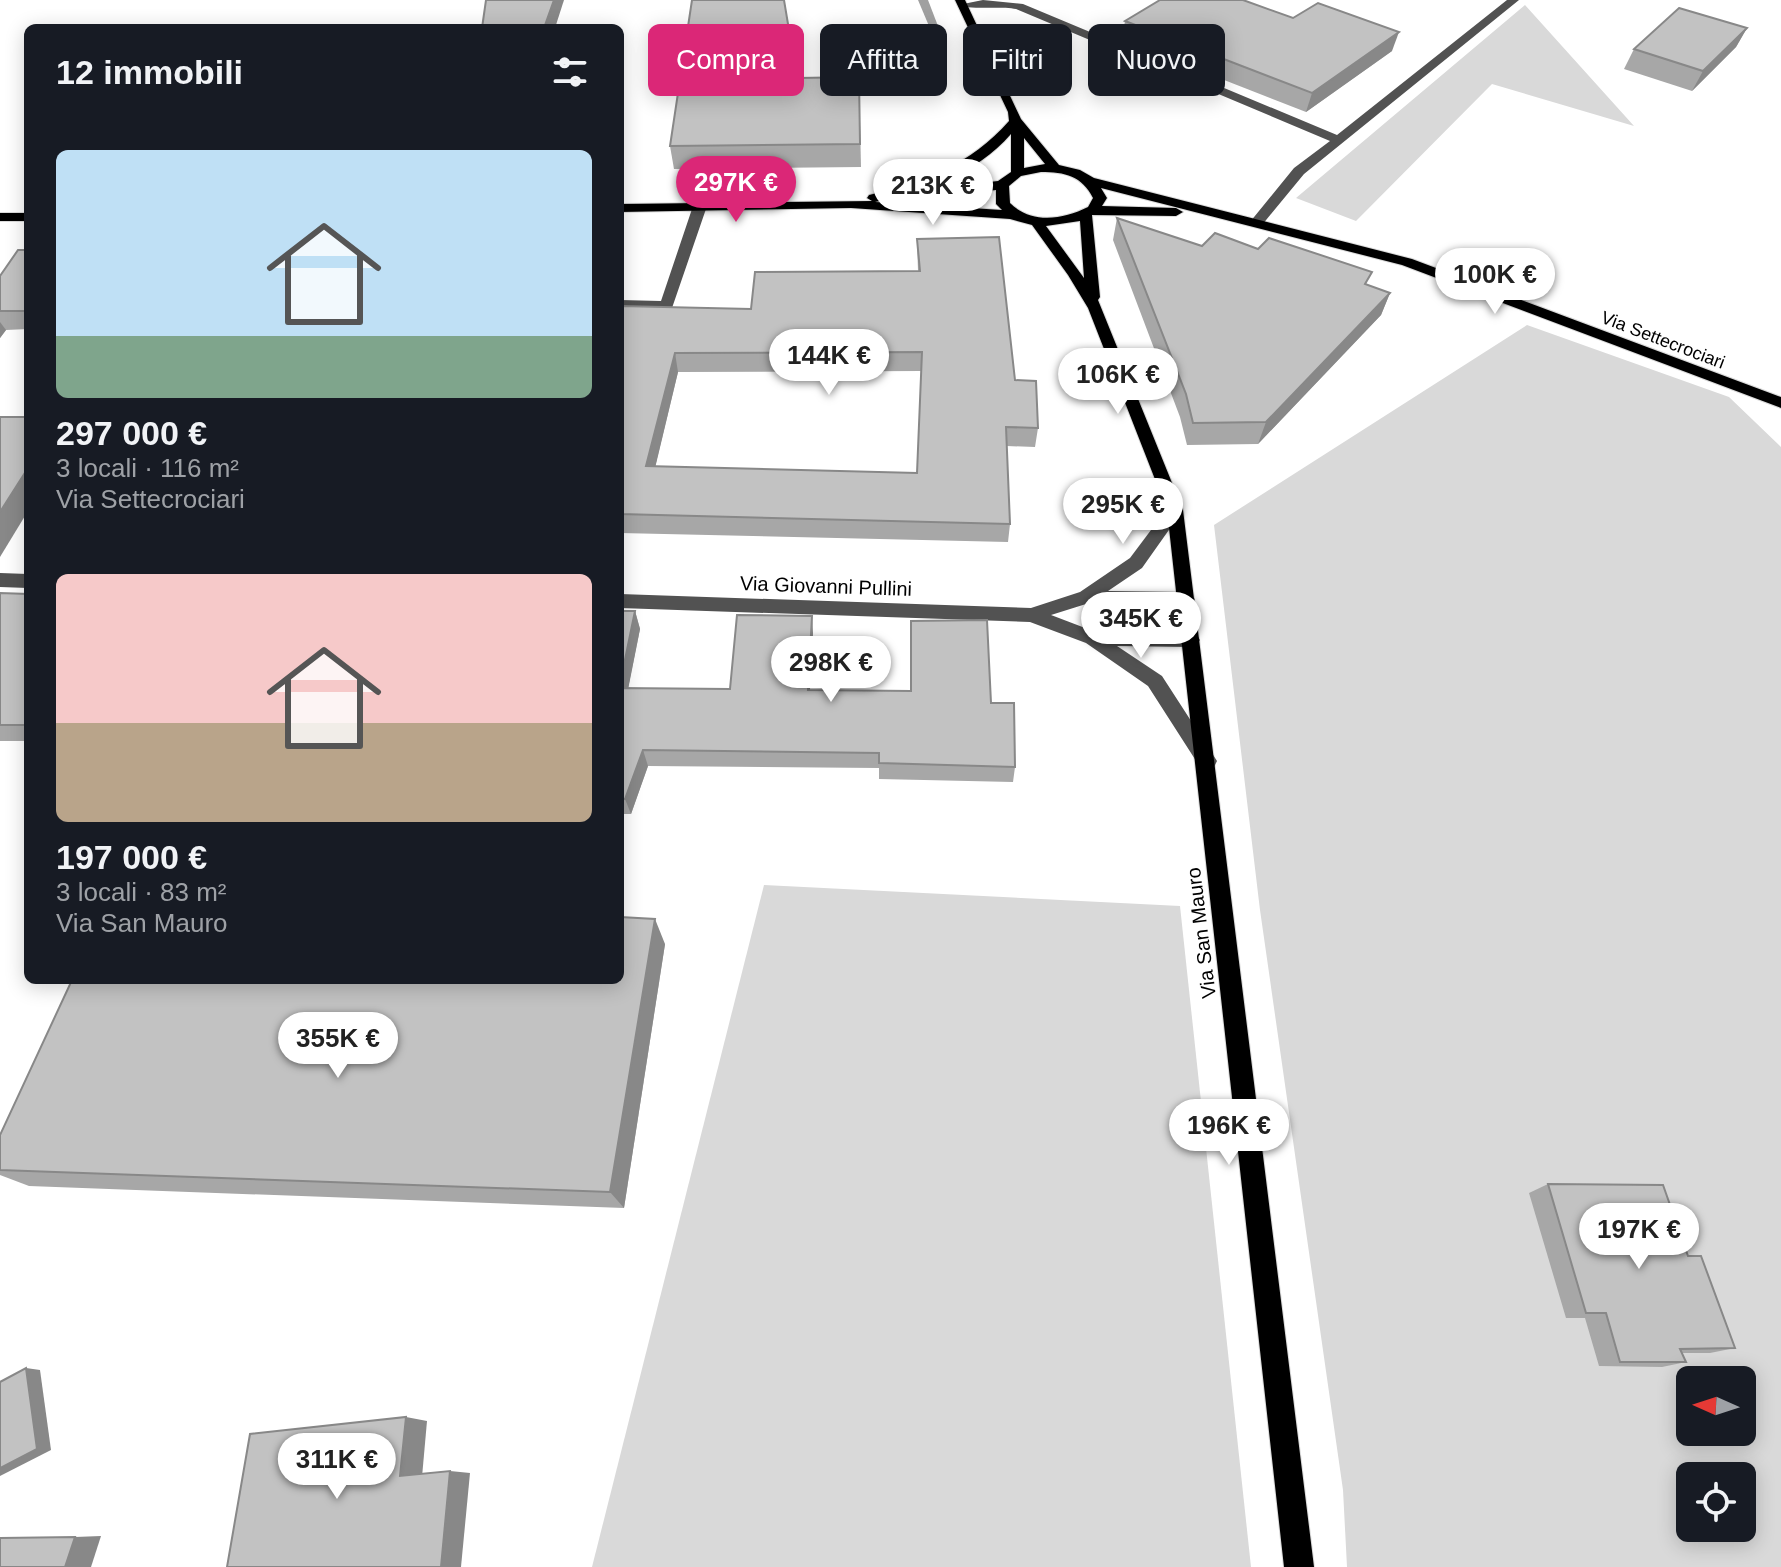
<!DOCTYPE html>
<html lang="it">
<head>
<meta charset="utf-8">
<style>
  :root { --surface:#171b24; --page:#242831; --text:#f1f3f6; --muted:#9ea1a6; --accent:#db2777 }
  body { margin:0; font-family:Arial,sans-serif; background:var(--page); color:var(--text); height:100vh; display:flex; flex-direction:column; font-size:30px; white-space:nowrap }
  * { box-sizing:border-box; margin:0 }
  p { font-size:26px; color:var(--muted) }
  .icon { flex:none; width:44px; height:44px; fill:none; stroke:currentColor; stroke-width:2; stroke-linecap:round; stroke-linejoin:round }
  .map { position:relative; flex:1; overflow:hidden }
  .details { position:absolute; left:24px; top:24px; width:600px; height:960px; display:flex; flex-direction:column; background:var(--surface); border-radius:12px; box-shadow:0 4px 20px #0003 }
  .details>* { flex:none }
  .top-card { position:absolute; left:648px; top:24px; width:760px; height:72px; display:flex; gap:16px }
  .needle { width:52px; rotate:273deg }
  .tools { position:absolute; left:1676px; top:1366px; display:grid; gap:16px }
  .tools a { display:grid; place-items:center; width:80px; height:80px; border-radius:12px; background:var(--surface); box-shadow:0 4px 20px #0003; font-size:40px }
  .price { position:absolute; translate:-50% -68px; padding:0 18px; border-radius:28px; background:#fff; color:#222; font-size:26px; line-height:52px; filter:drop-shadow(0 2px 4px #0008) }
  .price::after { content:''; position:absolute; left:50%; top:48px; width:24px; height:18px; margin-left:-12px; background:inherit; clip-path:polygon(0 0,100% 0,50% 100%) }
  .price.selected { background:var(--accent); color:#fff }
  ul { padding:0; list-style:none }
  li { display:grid; align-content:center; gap:16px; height:424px; padding:0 32px }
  li span { display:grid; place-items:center; height:248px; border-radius:12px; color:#555 }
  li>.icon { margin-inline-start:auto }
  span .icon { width:144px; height:144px; fill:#fffc; stroke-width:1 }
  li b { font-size:34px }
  h2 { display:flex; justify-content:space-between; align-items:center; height:96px; padding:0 32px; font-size:34px }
  .chip { padding:0 28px; border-radius:12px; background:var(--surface); box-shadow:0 4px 20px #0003; font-size:28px; line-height:72px }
  .chip.selected { background:var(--accent); color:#fff }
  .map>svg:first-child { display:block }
  .green { fill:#d9d9d9; fill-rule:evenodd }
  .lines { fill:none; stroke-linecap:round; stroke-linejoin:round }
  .stream { fill:#a0a0a0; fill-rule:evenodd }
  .major-casing { stroke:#dbdbdb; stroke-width:2 }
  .minor { fill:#525252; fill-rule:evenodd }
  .major { fill:#000; fill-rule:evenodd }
  .wall { fill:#a7a7a7; fill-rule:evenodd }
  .shaded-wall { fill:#888 }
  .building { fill:#c2c2c2; stroke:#888; stroke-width:2; fill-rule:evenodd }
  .labels { text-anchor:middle; stroke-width:6; stroke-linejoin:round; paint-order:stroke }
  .far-street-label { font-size:18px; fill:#000; stroke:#fff }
  .street-label { font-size:20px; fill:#000; stroke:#fff }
</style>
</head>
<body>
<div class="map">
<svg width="1781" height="1567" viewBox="0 0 1781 1567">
  <rect width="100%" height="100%" fill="#fff"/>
  <g class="green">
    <path d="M1525 5 1634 126 1492 84 1356 221 1296 198Z"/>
    <path d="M1527 325 1729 397 1781 447V1567H1347L1343 1490 1260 910 1214 525ZM1690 1380H1742V1432H1690ZM1690 1476H1742V1528H1690Z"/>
    <path d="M764 885 1180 906 1251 1567H592Z"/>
  </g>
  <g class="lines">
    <path class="stream" d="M918 0H928L946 47 937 45Z"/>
    <defs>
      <g id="major">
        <path d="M955 0H965L1021 119 1059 165 1080 170 1094 178 1412 259 1781 397V408L1402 265 1101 188 1107 198 1102 206 1176 208 1183 212 1176 216 1092 215 1100 297 1098 300 1183 510 1314 1567H1284L1167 510 1088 308 1068 275 1032 225 1010 219 851 208 620 212V204L872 201 867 198 869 195C925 182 970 165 1009 121L1008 112ZM1011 134V172L998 181 930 189 923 193 930 197 996 190V204L1002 210 875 202C927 190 975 175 1011 134ZM1024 138 1045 164 1024 168ZM1041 172C1065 172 1082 176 1093 198L1088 207C1062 220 1031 224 1010 203L1009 186 1021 176ZM1080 221 1084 278 1046 226Z"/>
        <rect x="0" y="213" width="28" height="8"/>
      </g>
    </defs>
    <use href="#major" class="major-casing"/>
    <g class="minor">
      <path d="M983 0 1023 4 1337 135 1507 0H1519L1304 174 1262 225 1257 226 1250 222 1294 168 1330 141 1016 9C1001 6 966 10 958 5Z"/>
      <path d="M700 202 707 206 672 308H620V300L661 301 693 206Z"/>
      <path d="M1175 504 1183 510 1142 568 1108 591 1186 592 1195 599 1192 604H1086L1051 615 1093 631 1197 635 1200 640 1197 645 1191 647 1117 646 1162 676 1217 761 1214 767H1200L1148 686 1086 643 1030 622 620 608V594L1031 608 1080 592 1130 558 1169 506Z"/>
      <path d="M0 573 28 574V588L0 587Z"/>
    </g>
    <use href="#major" class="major"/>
  </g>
  <g class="wall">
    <path d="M1293 18 1392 51 1306 112 1122 40 1125 21Z"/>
    <path d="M1747 28 1736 47 1692 91 1624 69 1634 49Z"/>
    <path d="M859 77 861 167 674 169 670 146 797 78Z"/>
    <path d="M1117 218 1202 246 1258 249 1390 293 1381 315 1258 444 1187 445 1180 417 1113 240Z"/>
    <path d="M917 239 1015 380 1038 428 1035 447 1007 446 1010 524 1008 542 620 533V306L751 309 918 271ZM921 371 917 473 655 467 678 372Z"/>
    <path d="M28 250V329L6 330 0 338V276Z"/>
    <path d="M0 593 28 594V741H0Z"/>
    <path d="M620 611H635L640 629 628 688 730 689 813 633 810 690 991 703 1015 767 1013 782 879 779V768L648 766 631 814H620Z"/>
    <path d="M665 944 624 1208 29 1186 0 1175V1135Z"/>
    <path d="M1548 1184 1688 1256 1735 1348 1710 1353H1682L1686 1362 1662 1367 1599 1366 1585 1318H1566L1529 1193Z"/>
  </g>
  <g class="shaded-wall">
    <path d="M554 0H564L555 28H544Z"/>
    <path d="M1747 28 1736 47 1692 91 1703 71Z"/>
    <path d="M1399 32 1392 51 1306 112 1312 93Z"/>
    <path d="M1390 293 1381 315 1258 444 1266 422Z"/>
    <path d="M0 322 6 330 0 338Z"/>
    <path d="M675 353 678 372 651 485 646 466Z"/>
    <path d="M28 468V511L0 557V512Z"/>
    <path d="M635 611 640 629 625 705 620 691V684Z"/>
    <path d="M812 616 813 633 809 707 808 690Z"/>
    <path d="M643 750 648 766 631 814 625 799Z"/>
    <path d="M655 919 665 944 624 1208 610 1192Z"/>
    <path d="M26 1368 40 1370 51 1450 0 1476V1468Z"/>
    <path d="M406 1417 427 1421 422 1477 400 1476Z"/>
    <path d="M450 1471 470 1473 461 1567H441Z"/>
    <path d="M101 1536 91 1567H65L75 1537Z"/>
  </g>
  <g class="building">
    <path d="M486 0H554L544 28H482Z"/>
    <path d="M692 0H784L797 78 859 77 860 144 670 146Z"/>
    <path d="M1160 0H1243L1293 18 1318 3 1399 32 1312 93 1125 21Z"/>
    <path d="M1679 8 1747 28 1703 71 1634 49Z"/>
    <path d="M1117 218 1202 246 1215 233 1258 249 1269 238 1372 272 1365 284 1390 293 1266 422 1193 423 1186 394Z"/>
    <path d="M999 237 1015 380 1036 381 1038 428 1006 427 1010 524 620 514V306L751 309 755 272 920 271 917 239ZM922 352 917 473 646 466 675 353Z"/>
    <path d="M18 250H28V311H0V276Z"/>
    <path d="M0 417H28V468L0 512Z"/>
    <path d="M0 593 28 594V725H0Z"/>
    <path d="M620 611H635L620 684Z"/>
    <path d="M737 615 812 616 808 690 911 691V621L987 620 991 703H1014L1015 767 879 763V753L643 750 625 799H620V688L730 689Z"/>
    <path d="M620 917 655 919 610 1192 0 1170V1135L72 980H620Z"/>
    <path d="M1548 1184 1663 1185 1688 1256H1701L1735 1348 1680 1349 1686 1362H1620L1606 1313H1586Z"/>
    <path d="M26 1368 37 1449 0 1468V1382Z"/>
    <path d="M406 1417 400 1476 450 1471 441 1567H227L250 1434Z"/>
    <path d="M75 1537 65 1567H0V1538Z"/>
  </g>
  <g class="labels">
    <g class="far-street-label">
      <text transform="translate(1663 340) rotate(21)" y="6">Via Settecrociari</text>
    </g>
    <g class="street-label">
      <text transform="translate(826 586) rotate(2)" y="7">Via Giovanni Pullini</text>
      <text transform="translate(1201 933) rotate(-97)" y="7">Via San Mauro</text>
    </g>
  </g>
</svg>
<div class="tools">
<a><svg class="needle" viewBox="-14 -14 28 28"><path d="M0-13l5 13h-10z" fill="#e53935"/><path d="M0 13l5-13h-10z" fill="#9ea1a6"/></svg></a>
<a><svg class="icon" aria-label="locate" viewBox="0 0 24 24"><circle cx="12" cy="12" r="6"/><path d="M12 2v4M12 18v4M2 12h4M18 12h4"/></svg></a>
</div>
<b class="price selected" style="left:736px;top:224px">297K €</b>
<b class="price" style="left:933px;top:227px">213K €</b>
<b class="price" style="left:1495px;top:316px">100K €</b>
<b class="price" style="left:829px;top:397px">144K €</b>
<b class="price" style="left:1118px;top:416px">106K €</b>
<b class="price" style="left:1123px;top:546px">295K €</b>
<b class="price" style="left:1141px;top:660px">345K €</b>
<b class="price" style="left:831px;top:704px">298K €</b>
<b class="price" style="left:338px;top:1080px">355K €</b>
<b class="price" style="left:1229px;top:1167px">196K €</b>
<b class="price" style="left:1639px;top:1271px">197K €</b>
<b class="price" style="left:337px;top:1501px">311K €</b>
<div class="top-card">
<a class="chip selected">Compra</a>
<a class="chip">Affitta</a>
<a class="chip">Filtri</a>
<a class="chip">Nuovo</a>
</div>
<section class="details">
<h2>12 immobili<svg class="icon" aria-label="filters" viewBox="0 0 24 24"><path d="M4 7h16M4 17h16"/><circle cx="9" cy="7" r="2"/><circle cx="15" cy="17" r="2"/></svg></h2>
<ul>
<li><span style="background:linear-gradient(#bfe0f5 75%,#7fa58c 0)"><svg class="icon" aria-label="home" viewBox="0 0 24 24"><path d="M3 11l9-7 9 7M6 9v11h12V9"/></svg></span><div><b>297 000 €</b><p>3 locali · 116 m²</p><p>Via Settecrociari</p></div></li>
<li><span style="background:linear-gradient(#f6c9c9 60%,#b9a48a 0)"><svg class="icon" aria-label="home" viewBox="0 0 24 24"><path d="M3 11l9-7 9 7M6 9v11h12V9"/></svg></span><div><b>197 000 €</b><p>3 locali · 83 m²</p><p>Via San Mauro</p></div></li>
</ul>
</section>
</div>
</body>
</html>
